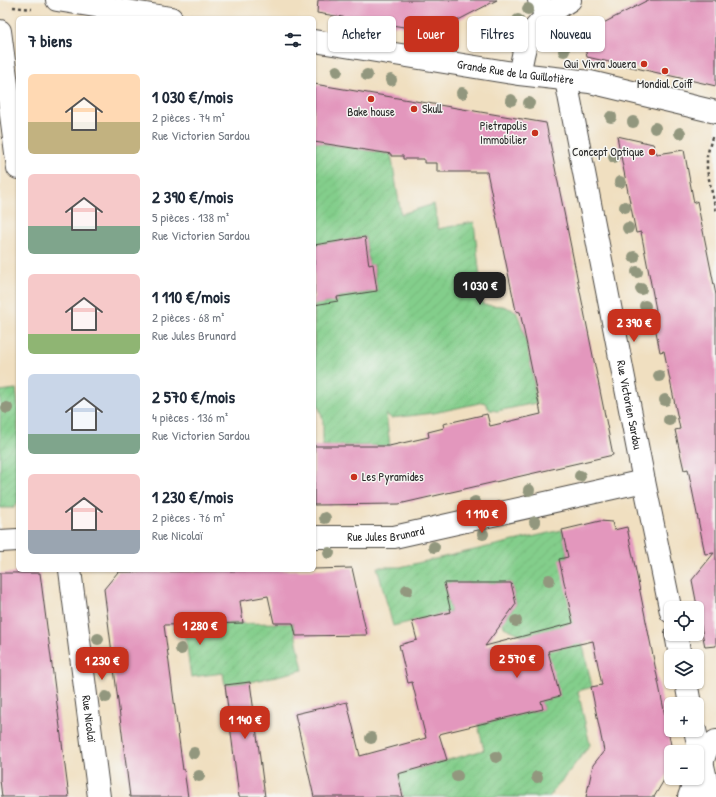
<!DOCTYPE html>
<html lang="fr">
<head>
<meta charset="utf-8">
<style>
  :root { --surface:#fff; --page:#f2f2f3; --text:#1f2937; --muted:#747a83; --accent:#c8321e }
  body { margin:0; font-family:"Patrick Hand",sans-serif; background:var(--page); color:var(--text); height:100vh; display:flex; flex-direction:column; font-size:15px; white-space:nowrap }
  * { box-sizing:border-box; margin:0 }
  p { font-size:13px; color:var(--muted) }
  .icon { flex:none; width:22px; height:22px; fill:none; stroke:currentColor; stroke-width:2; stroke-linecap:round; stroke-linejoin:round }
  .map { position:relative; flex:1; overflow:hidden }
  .drawer { position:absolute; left:16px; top:16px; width:300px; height:556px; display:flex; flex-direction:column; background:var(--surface); border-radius:6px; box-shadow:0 1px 3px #0004 }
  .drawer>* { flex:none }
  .hud { position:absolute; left:328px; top:16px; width:328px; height:36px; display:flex; gap:8px }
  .fabs { position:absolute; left:664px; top:601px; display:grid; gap:8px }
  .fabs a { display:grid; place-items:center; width:40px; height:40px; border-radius:6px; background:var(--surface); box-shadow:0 1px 3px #0004; font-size:20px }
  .price { position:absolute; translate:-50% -34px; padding:0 9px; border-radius:8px; background:var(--accent); color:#fff; font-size:13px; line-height:26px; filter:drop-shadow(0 1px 2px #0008) }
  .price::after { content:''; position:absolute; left:50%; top:24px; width:12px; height:9px; margin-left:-6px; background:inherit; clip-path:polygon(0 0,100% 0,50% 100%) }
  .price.on { background:#222; color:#fff }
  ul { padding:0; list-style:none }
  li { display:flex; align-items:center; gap:12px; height:100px; padding:0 12px }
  li span { display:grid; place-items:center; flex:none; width:112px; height:80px; border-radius:6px; color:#555 }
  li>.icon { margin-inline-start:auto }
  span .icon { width:48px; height:48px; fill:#fffc; stroke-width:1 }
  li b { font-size:17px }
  h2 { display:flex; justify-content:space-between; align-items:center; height:48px; padding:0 12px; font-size:17px }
  .pill { padding:0 14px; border-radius:6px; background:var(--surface); box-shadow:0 1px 3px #0004; font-size:14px; line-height:36px }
  .pill.on { background:var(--accent); color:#fff }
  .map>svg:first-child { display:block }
  .garden { fill:url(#garden-furrows); stroke:#577c5b }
  .building { fill:#e397bd }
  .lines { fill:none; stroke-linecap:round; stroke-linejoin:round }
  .street-casing { stroke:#494641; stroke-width:24 }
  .secondary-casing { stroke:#494641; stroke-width:24 }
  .path { stroke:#494641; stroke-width:2.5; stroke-dasharray:3 3; stroke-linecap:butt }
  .street { stroke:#fff; stroke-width:22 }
  .secondary { stroke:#fff; stroke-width:22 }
  .tree { fill:#92977e }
  .poi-dot { fill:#c8321e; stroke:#f6f6f2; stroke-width:1.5 }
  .labels { text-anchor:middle; stroke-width:3; stroke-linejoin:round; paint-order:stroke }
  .poi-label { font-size:12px; fill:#2b2b2b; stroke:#f6f6f2; text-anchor:end }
  .street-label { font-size:12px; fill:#2b2b2b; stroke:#f6f6f2 }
</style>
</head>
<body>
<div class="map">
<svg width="716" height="797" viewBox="0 0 716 797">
  <defs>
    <pattern id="garden-furrows" width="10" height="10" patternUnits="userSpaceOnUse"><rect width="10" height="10" fill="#83ce8b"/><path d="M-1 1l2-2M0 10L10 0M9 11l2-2" fill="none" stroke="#71b178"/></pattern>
  </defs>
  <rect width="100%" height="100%" fill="#f6f6f2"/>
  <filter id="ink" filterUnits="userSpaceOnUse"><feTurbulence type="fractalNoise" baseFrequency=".025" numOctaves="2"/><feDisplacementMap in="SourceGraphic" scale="8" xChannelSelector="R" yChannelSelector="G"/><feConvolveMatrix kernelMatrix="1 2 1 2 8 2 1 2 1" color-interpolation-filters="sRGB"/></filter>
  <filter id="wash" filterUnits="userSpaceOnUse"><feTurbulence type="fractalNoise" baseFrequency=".012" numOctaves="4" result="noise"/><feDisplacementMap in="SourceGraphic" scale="16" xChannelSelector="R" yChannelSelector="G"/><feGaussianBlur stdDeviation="0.9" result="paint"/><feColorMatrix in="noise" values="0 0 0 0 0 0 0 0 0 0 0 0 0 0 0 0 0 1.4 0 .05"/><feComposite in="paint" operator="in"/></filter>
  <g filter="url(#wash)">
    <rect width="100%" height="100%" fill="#f0dfc0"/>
    <g class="garden">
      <path d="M314 142 391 154 401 214 434 204 438 229 474 222 483 305 503 306 516 311C528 339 533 372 536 403L497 411 490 410 484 402 434 413 391 418 386 414 390 446H323V419L314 394V306L318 304 338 301 337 297 377 291 374 265H369L365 237 314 245Z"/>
      <path d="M16 389 18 405V502L13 508H0V391Z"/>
      <path d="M562 530 568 557 560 559 570 585 592 687 578 691 590 745 549 797H403L398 774 484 750 478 725 543 709 541 701 560 696 555 680 524 636 504 627 503 622 516 604 511 583H444L451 612 393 626 377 567H400Z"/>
      <path d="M293 623 303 670 250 682 225 685 223 673 191 677 184 629 188 628V624Z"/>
    </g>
    <g id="blocks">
      <g class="building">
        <path d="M318 0H497L435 32 317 13Z"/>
        <path d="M648 0H716V86L587 57 582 34Z"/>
        <path d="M314 84 546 123 613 455 399 504 314 505V446H389L429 437 428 432 444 428 443 424 487 414 490 426 541 414 520 312 516 311 487 172H437V163H424V159H403V156H391V154L314 142Z"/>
        <path d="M617 136 653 144 657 154 684 150 694 203 697 201 716 295V646L705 647 692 580 714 553 705 554 688 469 684 470 675 430 680 429 664 351 660 352 652 311 656 310 641 232 636 233Z"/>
        <path d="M365 237 369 265 373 264 377 291 337 297 338 301 314 305V245Z"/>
        <path d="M600 521 612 522 614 530 627 527 672 750 667 775 654 797H586L593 765 604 751 591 687 602 685 593 641 548 651 560 696 541 701 543 709 439 734 447 760 398 774 403 797H314L295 714 347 702 360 756 426 738 412 682 408 683 399 645 417 640 412 621 451 612 444 583H511L516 604 485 646 573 623 559 559 568 557 562 530Z"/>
        <path d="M352 568 367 635 296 636 293 623H274L268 596 240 601 243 623 164 625 183 770H184L188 797H130L104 589 118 572 314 570V569Z"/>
        <path d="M0 573H40L69 797H2L0 780Z"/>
        <path d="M250 682 257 735 265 797H239L225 685Z"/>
      </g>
    </g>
  </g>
  <g filter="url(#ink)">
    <use href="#blocks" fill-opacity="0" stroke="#494641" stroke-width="1"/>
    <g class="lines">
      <defs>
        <g id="street">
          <path d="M539 0 546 17"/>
          <path d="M0 31 18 168"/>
          <path id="s1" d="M566 80 644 481 671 612"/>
          <path id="s2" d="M314 537H394L644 481"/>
          <path d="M0 541 18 540"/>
          <path id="s3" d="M70 570 99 797"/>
          <path d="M676 634 680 656"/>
          <path d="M686 682 690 704"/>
          <path d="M695 730 710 797"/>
          <path d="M700 769 707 748 716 741"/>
          <path d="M689 797 696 778"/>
        </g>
        <g id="secondary">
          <path d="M57 0 171 18"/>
          <path id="s4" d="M314 41 519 74 590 82 716 112"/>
          <path d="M519 74C522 63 523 51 527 41 535 23 554 10 570 0"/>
        </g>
      </defs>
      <use href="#street" class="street-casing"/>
      <use href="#secondary" class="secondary-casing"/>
      <g class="path">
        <path d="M13 7 32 9"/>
        <path d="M712 137 707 156V170L716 211"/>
      </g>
      <use href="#street" class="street"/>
      <use href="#secondary" class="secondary"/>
    </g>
    <g class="tree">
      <circle cx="528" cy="9" r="6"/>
      <circle cx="518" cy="20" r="6"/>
      <circle cx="474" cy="31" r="6"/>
      <circle cx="512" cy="33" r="6"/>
      <circle cx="566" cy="38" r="6"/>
      <circle cx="564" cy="51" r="6"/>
      <circle cx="337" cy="71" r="6"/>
      <circle cx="367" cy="75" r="6"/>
      <circle cx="391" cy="80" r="6"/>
      <circle cx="462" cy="93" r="6"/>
      <circle cx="511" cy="100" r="6"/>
      <circle cx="529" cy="103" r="6"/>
      <circle cx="611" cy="117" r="6"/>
      <circle cx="633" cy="122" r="6"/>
      <circle cx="655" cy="128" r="6"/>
      <circle cx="680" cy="133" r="6"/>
      <circle cx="614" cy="157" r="6"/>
      <circle cx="620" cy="182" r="6"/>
      <circle cx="625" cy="207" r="6"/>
      <circle cx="628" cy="228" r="6"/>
      <circle cx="634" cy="257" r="6"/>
      <circle cx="637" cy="272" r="6"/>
      <circle cx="641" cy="289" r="6"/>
      <circle cx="645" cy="306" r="6"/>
      <circle cx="659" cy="376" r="6"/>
      <circle cx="665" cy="400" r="6"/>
      <circle cx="7" cy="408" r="6"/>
      <circle cx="669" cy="420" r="6"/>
      <circle cx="580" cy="476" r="6"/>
      <circle cx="529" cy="490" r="6"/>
      <circle cx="475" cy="502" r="6"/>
      <circle cx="325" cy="518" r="6"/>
      <circle cx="535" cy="522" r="6"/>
      <circle cx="483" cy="534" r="6"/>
      <circle cx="434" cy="547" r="6"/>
      <circle cx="329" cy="553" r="6"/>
      <circle cx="549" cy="580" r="6"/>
      <circle cx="407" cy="590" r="6"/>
      <circle cx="516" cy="621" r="6"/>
      <circle cx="98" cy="639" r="6"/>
      <circle cx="181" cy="649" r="6"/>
      <circle cx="106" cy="697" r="6"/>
      <circle cx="371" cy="738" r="6"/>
      <circle cx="194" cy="753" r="6"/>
      <circle cx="496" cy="757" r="6"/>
      <circle cx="199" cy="776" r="6"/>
      <circle cx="457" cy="776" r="6"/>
      <circle cx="537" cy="777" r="6"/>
    </g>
  </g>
  <g class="poi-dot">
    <circle cx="644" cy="64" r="4"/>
    <circle cx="665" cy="71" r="4"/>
    <circle cx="371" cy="99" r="4"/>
    <circle cx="414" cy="109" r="4"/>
    <circle cx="535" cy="133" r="4"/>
    <circle cx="652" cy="152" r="4"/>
    <circle cx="354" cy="477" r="4"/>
  </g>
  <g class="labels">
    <g class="poi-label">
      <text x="636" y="68">Qui Vivra Jouera</text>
      <text x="665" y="88" text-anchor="middle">Mondial Coiff</text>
      <text x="422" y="113" text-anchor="start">Skull</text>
      <text x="371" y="116" text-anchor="middle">Bake house</text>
      <text x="527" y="130">Pietrapolis<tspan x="527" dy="14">Immobilier</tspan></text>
      <text x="644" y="156">Concept Optique</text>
      <text x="362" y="481" text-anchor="start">Les Pyramides</text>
    </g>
    <g class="street-label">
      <text dy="4" stroke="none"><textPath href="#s4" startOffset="204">Grande Rue de la Guillotière</textPath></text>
      <text dy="4" stroke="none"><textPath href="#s1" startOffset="331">Rue Victorien Sardou</textPath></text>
      <text dy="4" stroke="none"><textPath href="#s2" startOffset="72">Rue Jules Brunard</textPath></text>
      <text dy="4" stroke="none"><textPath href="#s3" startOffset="150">Rue Nicolaï</textPath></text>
    </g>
  </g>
</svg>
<div class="fabs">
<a><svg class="icon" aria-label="locate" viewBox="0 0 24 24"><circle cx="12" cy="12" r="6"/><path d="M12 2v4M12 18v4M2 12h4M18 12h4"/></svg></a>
<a><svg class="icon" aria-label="layers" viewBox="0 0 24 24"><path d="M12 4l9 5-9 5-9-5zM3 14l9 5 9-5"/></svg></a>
<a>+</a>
<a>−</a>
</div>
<b class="price on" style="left:480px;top:306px">1 030 €</b>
<b class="price" style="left:634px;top:343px">2 390 €</b>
<b class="price" style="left:482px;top:534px">1 110 €</b>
<b class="price" style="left:200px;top:646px">1 280 €</b>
<b class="price" style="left:517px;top:679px">2 570 €</b>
<b class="price" style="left:102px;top:681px">1 230 €</b>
<b class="price" style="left:245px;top:740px">1 140 €</b>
<div class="hud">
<a class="pill">Acheter</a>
<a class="pill on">Louer</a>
<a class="pill">Filtres</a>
<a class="pill">Nouveau</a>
</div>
<section class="drawer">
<h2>7 biens<svg class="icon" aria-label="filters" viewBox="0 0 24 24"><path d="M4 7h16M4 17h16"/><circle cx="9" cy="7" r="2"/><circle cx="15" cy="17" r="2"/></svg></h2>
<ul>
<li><span style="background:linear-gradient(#ffd9b3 60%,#c2b280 0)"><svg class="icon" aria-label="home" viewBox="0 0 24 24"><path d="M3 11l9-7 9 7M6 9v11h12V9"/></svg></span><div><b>1 030 €/mois</b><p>2 pièces · 74 m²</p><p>Rue Victorien Sardou</p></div></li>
<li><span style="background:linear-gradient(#f6c9c9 65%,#7fa58c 0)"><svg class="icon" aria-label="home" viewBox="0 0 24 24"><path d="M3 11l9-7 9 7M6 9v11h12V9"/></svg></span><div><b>2 390 €/mois</b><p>5 pièces · 138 m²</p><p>Rue Victorien Sardou</p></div></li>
<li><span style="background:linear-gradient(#f6c9c9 75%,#8fb573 0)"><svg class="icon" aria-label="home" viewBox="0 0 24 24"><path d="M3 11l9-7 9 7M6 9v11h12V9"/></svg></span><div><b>1 110 €/mois</b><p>2 pièces · 68 m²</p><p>Rue Jules Brunard</p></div></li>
<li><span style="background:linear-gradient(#c9d6e8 75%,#7fa58c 0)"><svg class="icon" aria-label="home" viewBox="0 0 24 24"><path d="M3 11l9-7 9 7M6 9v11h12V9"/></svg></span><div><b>2 570 €/mois</b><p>4 pièces · 136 m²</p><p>Rue Victorien Sardou</p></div></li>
<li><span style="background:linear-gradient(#f6c9c9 70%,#9aa5b1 0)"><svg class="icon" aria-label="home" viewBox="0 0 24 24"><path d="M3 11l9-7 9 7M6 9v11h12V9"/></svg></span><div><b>1 230 €/mois</b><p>2 pièces · 76 m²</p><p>Rue Nicolaï</p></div></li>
</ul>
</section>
</div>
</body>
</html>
